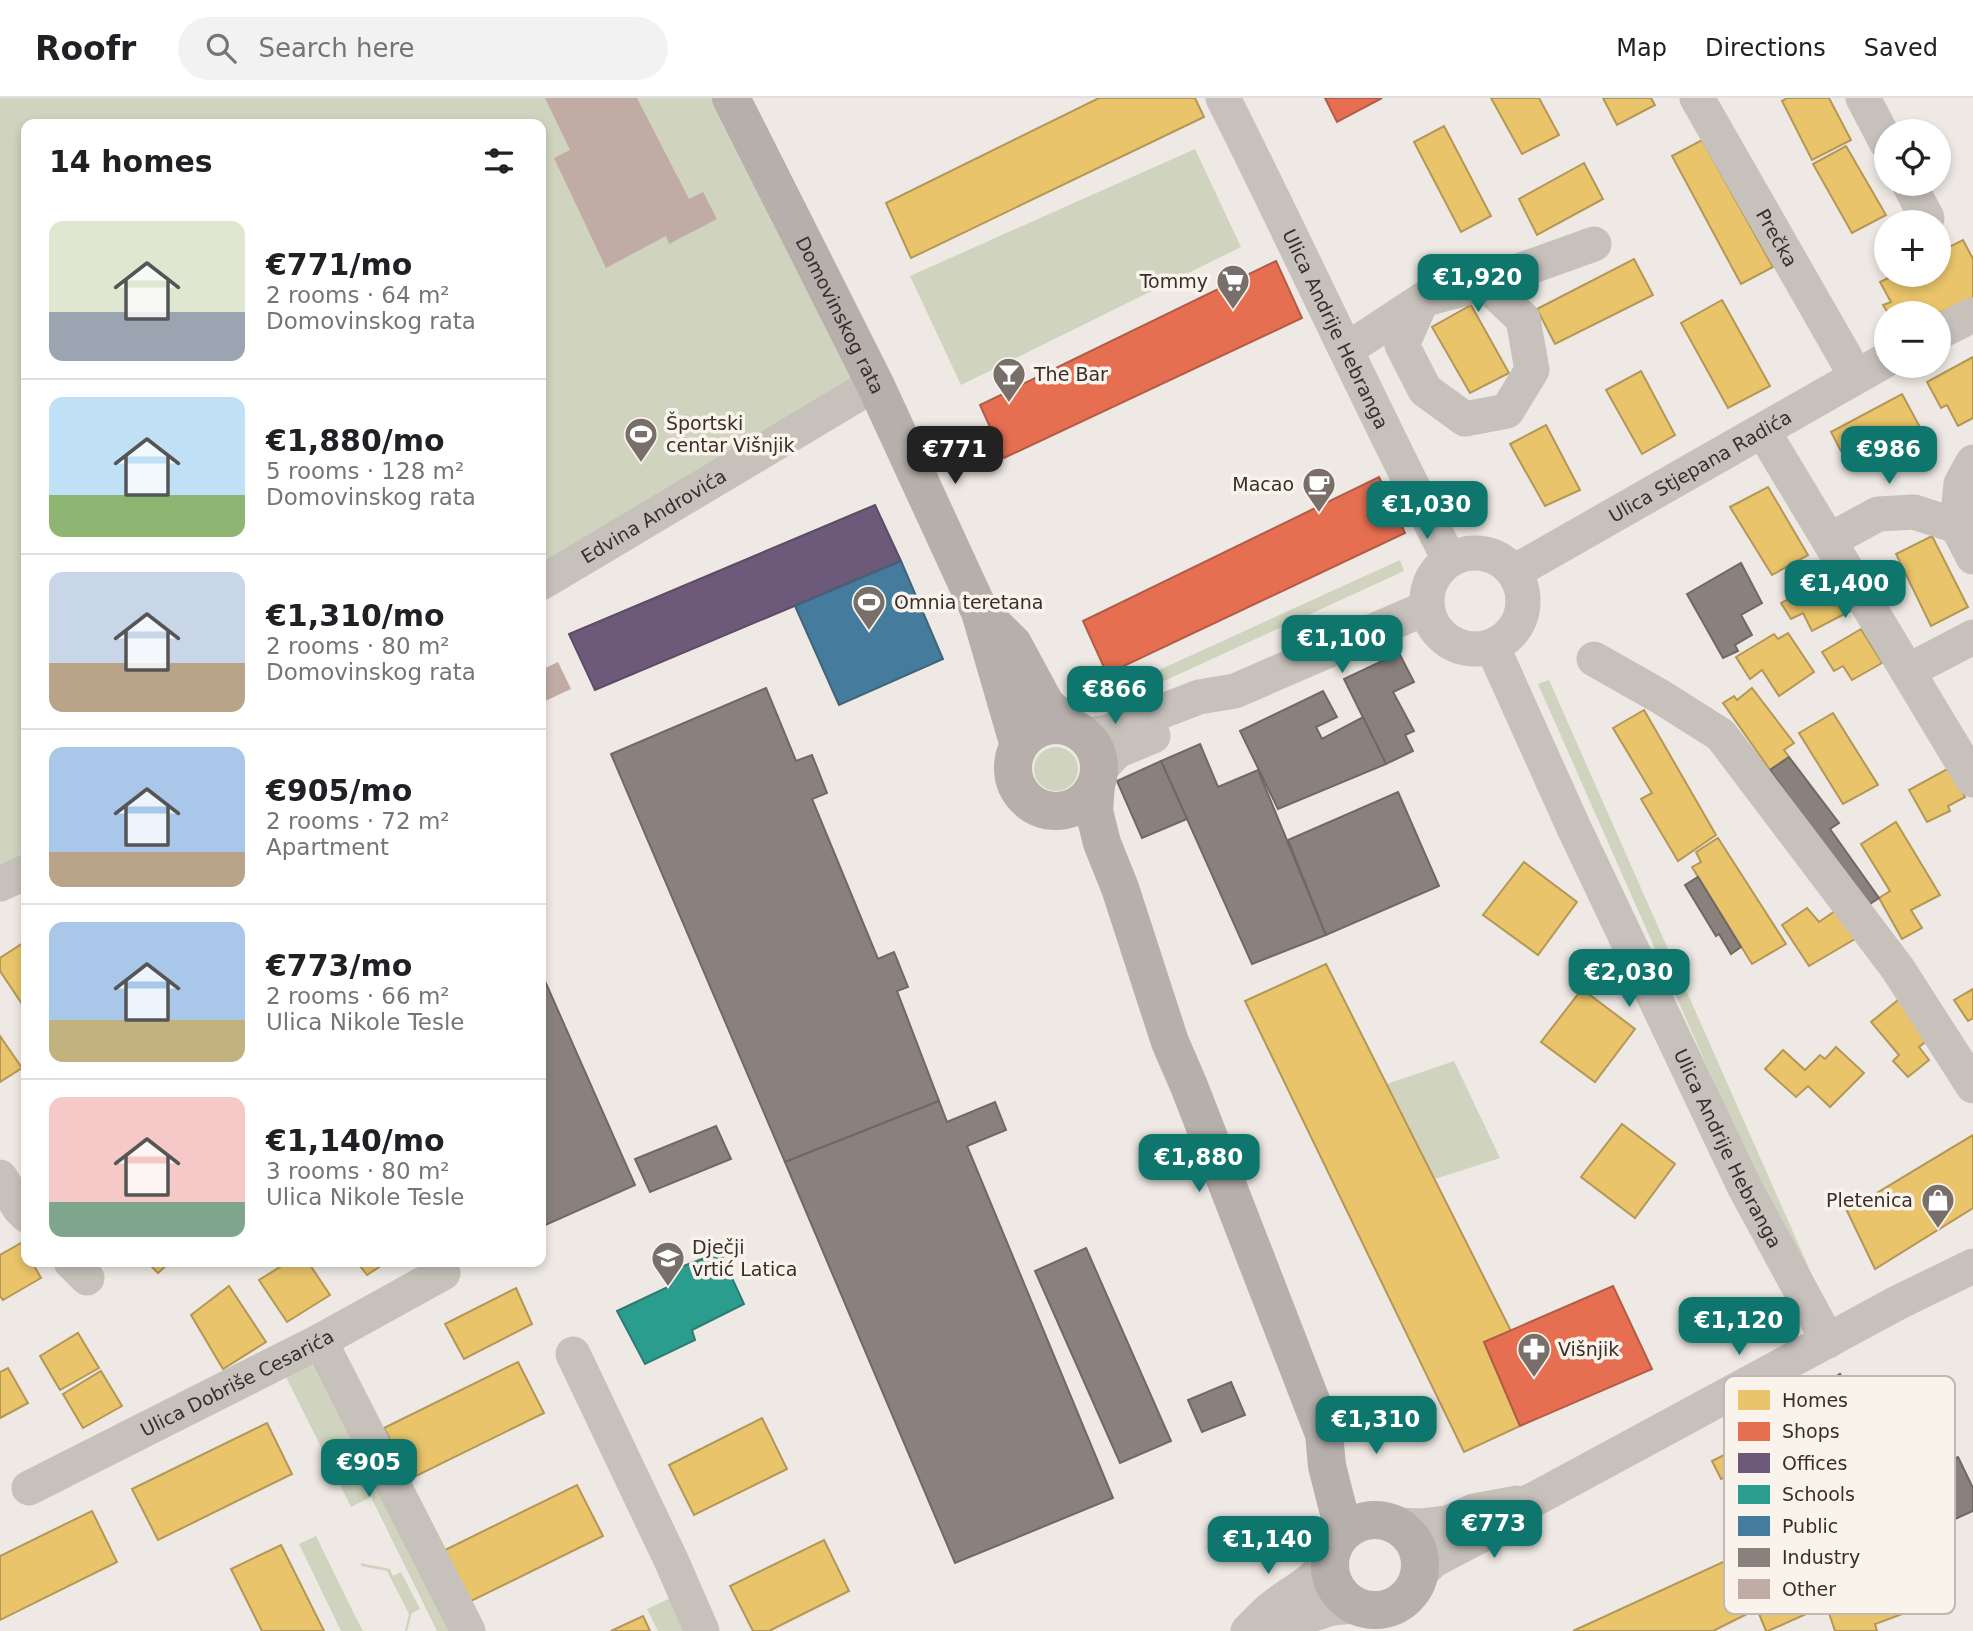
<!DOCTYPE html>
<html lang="en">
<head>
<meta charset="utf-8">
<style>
  :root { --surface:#fff; --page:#f2f2f2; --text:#202124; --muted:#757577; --line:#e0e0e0; --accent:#0f766e }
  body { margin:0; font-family:"DejaVu Sans",sans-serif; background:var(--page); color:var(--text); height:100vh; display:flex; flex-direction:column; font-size:26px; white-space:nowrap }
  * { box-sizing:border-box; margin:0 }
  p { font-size:23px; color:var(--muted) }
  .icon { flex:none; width:38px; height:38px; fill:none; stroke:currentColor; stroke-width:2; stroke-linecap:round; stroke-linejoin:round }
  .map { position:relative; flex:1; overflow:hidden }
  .panel { position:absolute; left:21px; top:21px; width:525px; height:1148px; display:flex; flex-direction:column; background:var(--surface); border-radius:14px; box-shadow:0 4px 10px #0003 }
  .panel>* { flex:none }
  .fabs { position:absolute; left:1874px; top:21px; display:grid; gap:14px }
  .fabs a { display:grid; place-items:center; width:77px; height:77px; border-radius:50%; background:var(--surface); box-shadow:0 4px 10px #0003; font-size:35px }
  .price { position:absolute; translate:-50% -60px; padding:0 16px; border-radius:14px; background:var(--accent); color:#fff; font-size:23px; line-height:46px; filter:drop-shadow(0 2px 4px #0008) }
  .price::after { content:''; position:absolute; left:50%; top:42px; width:21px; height:16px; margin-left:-10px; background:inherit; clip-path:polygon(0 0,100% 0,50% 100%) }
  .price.current { background:#222; color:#fff }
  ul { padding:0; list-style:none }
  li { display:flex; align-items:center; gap:21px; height:175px; padding:0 28px }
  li+li { border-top:2px solid var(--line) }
  li span { display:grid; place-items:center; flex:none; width:196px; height:140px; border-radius:14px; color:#555 }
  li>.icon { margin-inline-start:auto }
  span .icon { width:84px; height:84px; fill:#fffc; stroke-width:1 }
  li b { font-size:30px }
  h2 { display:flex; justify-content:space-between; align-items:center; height:84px; padding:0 28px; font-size:30px }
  header { display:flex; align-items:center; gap:42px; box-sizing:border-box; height:98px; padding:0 35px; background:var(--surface); border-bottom:2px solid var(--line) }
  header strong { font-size:33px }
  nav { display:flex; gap:38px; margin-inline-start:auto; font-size:24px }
  .search { width:490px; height:63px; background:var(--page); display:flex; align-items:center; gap:18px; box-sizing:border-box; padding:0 24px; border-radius:38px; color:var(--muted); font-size:26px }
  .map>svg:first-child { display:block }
  .green { fill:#d0d4be }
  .homes { fill:#e9c46a; stroke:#b49757; stroke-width:2 }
  .shops { fill:#e76f51; stroke:#b35c45; stroke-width:2 }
  .offices { fill:#6d597a; stroke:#5d4c62; stroke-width:2 }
  .schools { fill:#2a9d8f; stroke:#2e7c71; stroke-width:2 }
  .public { fill:#457b9d; stroke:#41647a; stroke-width:2 }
  .industry { fill:#8a817c; stroke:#726863; stroke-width:2 }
  .building { fill:#c1aca5 }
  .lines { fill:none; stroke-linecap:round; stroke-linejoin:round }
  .minor { stroke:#c7c1bc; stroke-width:35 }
  .major { stroke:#b6afab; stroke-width:38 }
  .labels { text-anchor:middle; stroke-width:7; stroke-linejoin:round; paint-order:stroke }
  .street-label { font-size:19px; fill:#392e2a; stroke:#faf3eb }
  .poi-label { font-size:19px; fill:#392e2a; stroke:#faf3eb; text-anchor:start }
  .key { fill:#faf3eb; stroke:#c0b8b1; stroke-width:2 }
  .key-label { font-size:19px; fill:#392e2a }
</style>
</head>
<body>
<header>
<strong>Roofr</strong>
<div class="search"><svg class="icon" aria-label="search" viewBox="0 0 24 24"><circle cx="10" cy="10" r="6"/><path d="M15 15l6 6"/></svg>Search here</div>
<nav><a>Map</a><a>Directions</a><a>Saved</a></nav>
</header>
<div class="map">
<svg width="1973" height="1533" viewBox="0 0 1973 1533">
  <rect width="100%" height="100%" fill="#eee9e4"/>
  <g class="green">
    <path d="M0 0H731L875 286 541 481V26H26V757L0 770Z"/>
    <path d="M1195 51 1241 149 961 287 910 178Z"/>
    <path d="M1400 462 1404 473 1094 615 1089 604Z"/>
    <path d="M1549 582 1816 1186 1805 1190 1538 586Z"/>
    <circle cx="1056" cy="671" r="22"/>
    <path d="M1454 963 1500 1060 1435 1081 1387 986Z"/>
    <path d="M310 1263 450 1533H437L371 1399 351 1409 284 1275Z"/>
    <path d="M316 1438 356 1520 363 1533H341L299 1446Z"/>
    <path d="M361 1465 390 1471 393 1478 401 1474 420 1511 412 1515 407 1533H405L409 1516 387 1473 361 1468Z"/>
    <path d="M675 1498 690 1533H658L647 1511Z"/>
  </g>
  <g class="homes">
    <path d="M1099 0H1195L1204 19 911 160 886 105Z"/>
    <path d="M1491 0H1539L1559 37 1522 56Z"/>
    <path d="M1603 0H1651L1655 7 1617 27Z"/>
    <path d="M1787 0H1829L1851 42 1812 62 1782 3Z"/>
    <path d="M1444 28 1491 118 1461 134 1414 44Z"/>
    <path d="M1702 42 1773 169 1741 186 1672 58Z"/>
    <path d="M1846 48 1886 117 1852 135 1813 66Z"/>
    <path d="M1584 65 1603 101 1537 137 1519 101Z"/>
    <path d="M1963 142 1973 161V201L1939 215H1888L1883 207 1891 204 1880 184 1894 177H1939V154Z"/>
    <path d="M1634 161 1653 197 1555 246 1537 211Z"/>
    <path d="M1722 202 1770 288 1728 310 1681 225Z"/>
    <path d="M1471 207 1509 275 1470 295 1432 229Z"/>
    <path d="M1973 259V320L1958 328 1947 307 1941 310 1927 284Z"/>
    <path d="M1641 273 1675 337 1642 356 1606 292Z"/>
    <path d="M1902 296 1922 333 1850 370 1831 334Z"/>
    <path d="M1546 327 1580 392 1545 408 1510 346Z"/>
    <path d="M1768 389 1808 457 1772 477 1730 409Z"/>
    <path d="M1932 438 1968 509 1931 528 1896 456Z"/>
    <path d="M1833 476 1854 511 1812 533 1803 515 1791 521 1781 505Z"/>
    <path d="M1861 531 1882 565 1852 582 1843 568 1834 573 1822 554Z"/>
    <path d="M1788 535 1814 574 1779 598 1762 572 1750 581 1736 559 1774 536 1778 541Z"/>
    <path d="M1752 590 1794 645 1784 652 1789 659 1770 672 1723 605 1734 598 1737 602Z"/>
    <path d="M1644 612 1716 737 1678 763 1641 701 1652 695 1613 630Z"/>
    <path d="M1833 615 1878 687 1843 706 1799 635Z"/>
    <path d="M1949 670 1965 699 1948 708 1950 713 1927 724 1909 692Z"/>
    <path d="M1896 724 1940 797 1911 812 1922 830 1902 841 1879 800 1890 793 1861 746Z"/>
    <path d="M1718 740 1786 846 1752 866 1692 769 1701 764 1696 754Z"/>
    <path d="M1524 764 1577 804 1538 857 1483 817Z"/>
    <path d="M1841 809 1860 838 1809 868 1782 827 1807 810 1819 824Z"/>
    <path d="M26 843V903L22 906 0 873V860Z"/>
    <path d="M1326 866 1511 1233 1484 1244 1520 1328 1464 1354 1245 903Z"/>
    <path d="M1582 891 1635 931 1595 984 1541 944Z"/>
    <path d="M1973 891V920L1968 923 1954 902Z"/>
    <path d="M1903 898 1935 936 1919 949 1929 962 1908 979 1893 963 1899 957 1871 924Z"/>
    <path d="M0 938 22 970 0 984Z"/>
    <path d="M1836 949 1864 975 1830 1009 1808 988 1796 999 1765 971 1783 952 1805 972 1820 957 1825 961Z"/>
    <path d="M1622 1026 1675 1066 1635 1120 1581 1079Z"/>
    <path d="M1973 1037V1110L1875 1171 1847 1113Z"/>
    <path d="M21 1145 26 1154V1164H32L41 1180 3 1202 0 1198V1157Z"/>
    <path d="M147 1164H170L158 1175Z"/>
    <path d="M288 1164H308L330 1197 287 1224 259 1182Z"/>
    <path d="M357 1164H387L367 1177Z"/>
    <path d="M229 1188 266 1244 223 1271 191 1217Z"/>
    <path d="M516 1190 532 1226 464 1261 445 1226Z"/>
    <path d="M78 1235 99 1270 60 1292 40 1258Z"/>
    <path d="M518 1264 544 1315 410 1381 384 1330Z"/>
    <path d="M8 1270 28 1305 0 1320V1274Z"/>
    <path d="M101 1273 122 1308 83 1330 63 1296Z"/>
    <path d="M762 1320 787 1371 694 1417 669 1367Z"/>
    <path d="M267 1325 292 1376 158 1442 132 1391Z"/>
    <path d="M1728 1355 1738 1374 1721 1381 1712 1363Z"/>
    <path d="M577 1387 603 1438 469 1504 443 1453Z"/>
    <path d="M92 1413 117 1464 0 1522V1458Z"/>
    <path d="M824 1442 849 1493 769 1533H753L730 1488Z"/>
    <path d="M1771 1442 1783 1444 1794 1454 1824 1508 1768 1533H1766L1757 1511 1713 1533H1573Z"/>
    <path d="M281 1447 324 1533H262L231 1471Z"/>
    <path d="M1899 1489 1908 1514 1875 1526 1877 1533H1835L1828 1512Z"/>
    <path d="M643 1518 650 1533H611Z"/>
  </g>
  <g class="shops">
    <path d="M1325 0H1382L1337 24Z"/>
    <path d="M1276 163 1302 220 1004 360 980 307Z"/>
    <path d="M1379 379 1405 435 1107 576 1083 523Z"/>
    <path d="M1613 1188 1652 1271 1520 1328 1484 1244Z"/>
  </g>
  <path class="offices" d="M875 407 901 463 595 592 569 536Z"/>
  <path class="schools" d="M720 1154 744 1206 692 1232 695 1242 645 1266 617 1213 670 1188 665 1175Z"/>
  <path class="public" d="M901 463 943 561 839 607 795 508Z"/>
  <g class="industry">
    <path d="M1741 465 1762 505 1741 517 1752 537 1735 547 1738 553 1723 560 1687 496Z"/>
    <path d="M1399 555 1414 584 1393 594 1414 633 1405 637 1413 653 1386 666 1344 581Z"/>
    <path d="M766 590 796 663 812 657 827 695 812 701 878 861 894 854 908 889 897 893 939 1003 785 1064 611 656Z"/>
    <path d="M1323 593 1337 619 1316 629 1322 641 1363 619 1386 666 1278 711 1240 633Z"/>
    <path d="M1200 646 1218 689 1258 672 1326 837 1252 866 1161 663Z"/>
    <path d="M1789 659 1839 725 1830 731 1879 800 1867 808 1770 672Z"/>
    <path d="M1161 663 1187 721 1142 740 1117 683Z"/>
    <path d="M1398 694 1439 788 1326 837 1288 742Z"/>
    <path d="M1698 779 1741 849 1731 856 1719 836 1716 838 1685 787Z"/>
    <path d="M541 874 635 1087 541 1129Z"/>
    <path d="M939 1003 947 1024 995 1004 1006 1032 967 1048 1113 1400 955 1465 785 1064Z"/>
    <path d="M716 1028 731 1061 650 1094 635 1061Z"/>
    <path d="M1086 1150 1171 1343 1120 1365 1035 1173Z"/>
    <path d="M1840 1276 1857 1303 1834 1317 1816 1291Z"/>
    <path d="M1231 1284 1245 1317 1202 1334 1188 1302Z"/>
    <path d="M1958 1359 1973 1390V1413L1953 1422 1928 1373Z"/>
  </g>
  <g class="building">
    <path d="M545 0H637L689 101 703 94 717 121 669 146 666 138 606 170 554 60 570 52Z"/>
    <path d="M558 564 571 591 541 605V572Z"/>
  </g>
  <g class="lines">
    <g class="minor">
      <path id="s1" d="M1223 0C1300 153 1371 309 1449 461"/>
      <path id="s2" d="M1697 0 1856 278"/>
      <path d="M1863 0 1886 44"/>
      <path d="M1909 86 1927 120"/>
      <path d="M1422 202 1402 247 1425 292 1465 321 1507 313 1532 272 1523 221 1485 185"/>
      <path d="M1939 234 1973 217"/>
      <path d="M1346 252 1422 202 1485 185 1594 146"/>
      <path d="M1763 333 1973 682"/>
      <path d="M1973 364 1961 386 1957 428 1973 459"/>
      <path d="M1830 442 1878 416 1914 414 1957 428"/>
      <circle cx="1475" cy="503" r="48"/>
      <path id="s3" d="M1514 474 1886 262"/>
      <path id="s4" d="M541 485 875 286"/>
      <path id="s5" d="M1492 548 1574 730 1745 1090 1828 1243"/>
      <path d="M1594 561 1661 599 1721 637 1898 871 1973 988"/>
      <path d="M1908 573 1973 539"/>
      <path d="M1085 637 1108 634 1199 599 1235 593 1426 510"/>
      <path d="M1099 672 1117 653 1153 638"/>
      <path d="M0 786 26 774"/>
      <path d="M0 1079 20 1111 26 1117"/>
      <path d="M71 1164 87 1180"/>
      <path d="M320 1243 468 1533"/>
      <path d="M573 1256 671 1462 702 1533"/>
      <path id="s6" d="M29 1390 320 1243 443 1175 438 1164"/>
      <path d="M1397 1427 1421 1428 1448 1425 1474 1413 1517 1405"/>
      <path d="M1420 1475 1434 1462 1491 1432 1531 1403 1899 1204 1973 1168"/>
      <path d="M1252 1532 1289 1524 1332 1510 1355 1508"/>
      <path d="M1248 1533C1256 1525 1264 1516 1273 1509 1298 1489 1314 1487 1331 1456"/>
    </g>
    <g class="major">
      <path id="s7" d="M731 0 875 286 980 514 1019 648"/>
      <path d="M990 523 1013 546 1046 607 1070 629"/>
      <circle cx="1056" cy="670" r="43"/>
      <path d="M1096 686 1094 713 1102 745 1120 790 1170 944 1189 988 1324 1336 1327 1368 1340 1419 1339 1439"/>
      <circle cx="1375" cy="1467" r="45"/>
    </g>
  </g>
  <defs>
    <symbol id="supermarket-pin" viewBox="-11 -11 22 30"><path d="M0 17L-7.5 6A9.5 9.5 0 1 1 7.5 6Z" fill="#786f6b" stroke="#faf3eb"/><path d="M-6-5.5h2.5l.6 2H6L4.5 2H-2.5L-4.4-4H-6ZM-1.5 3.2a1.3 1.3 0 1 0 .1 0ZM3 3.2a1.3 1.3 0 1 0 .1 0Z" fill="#fff"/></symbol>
    <symbol id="bar-pin" viewBox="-11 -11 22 30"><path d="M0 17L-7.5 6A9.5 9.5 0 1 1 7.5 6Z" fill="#786f6b" stroke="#faf3eb"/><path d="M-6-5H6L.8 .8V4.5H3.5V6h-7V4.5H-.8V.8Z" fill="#fff"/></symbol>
    <symbol id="stadium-pin" viewBox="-11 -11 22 30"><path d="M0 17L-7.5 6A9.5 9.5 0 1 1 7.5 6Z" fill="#786f6b" stroke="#faf3eb"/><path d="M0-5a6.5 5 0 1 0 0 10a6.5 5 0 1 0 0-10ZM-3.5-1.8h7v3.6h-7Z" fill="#fff"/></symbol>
    <symbol id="cafe-pin" viewBox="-11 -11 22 30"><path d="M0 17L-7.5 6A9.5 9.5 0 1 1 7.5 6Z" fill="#786f6b" stroke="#faf3eb"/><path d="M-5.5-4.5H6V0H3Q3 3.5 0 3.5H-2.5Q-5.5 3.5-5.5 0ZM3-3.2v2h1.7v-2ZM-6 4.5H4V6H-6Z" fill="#fff"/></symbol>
    <symbol id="shop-pin" viewBox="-11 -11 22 30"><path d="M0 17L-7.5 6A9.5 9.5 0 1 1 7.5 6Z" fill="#786f6b" stroke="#faf3eb"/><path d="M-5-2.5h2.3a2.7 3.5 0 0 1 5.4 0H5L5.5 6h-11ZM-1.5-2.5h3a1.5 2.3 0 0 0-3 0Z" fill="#fff"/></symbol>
    <symbol id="school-pin" viewBox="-11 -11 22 30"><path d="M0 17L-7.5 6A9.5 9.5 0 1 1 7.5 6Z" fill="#786f6b" stroke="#faf3eb"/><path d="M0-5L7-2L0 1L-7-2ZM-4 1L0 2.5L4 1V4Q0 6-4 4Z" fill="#fff"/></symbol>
    <symbol id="pharmacy-pin" viewBox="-11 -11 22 30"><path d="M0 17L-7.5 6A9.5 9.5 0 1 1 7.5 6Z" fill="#786f6b" stroke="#faf3eb"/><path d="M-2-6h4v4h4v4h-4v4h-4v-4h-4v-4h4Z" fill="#fff"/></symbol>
  </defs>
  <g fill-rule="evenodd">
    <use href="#supermarket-pin" x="1214" y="164" width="38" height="52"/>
    <use href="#bar-pin" x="990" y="257" width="38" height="52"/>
    <use href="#stadium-pin" x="622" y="317" width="38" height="52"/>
    <use href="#cafe-pin" x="1300" y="367" width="38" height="52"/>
    <use href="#stadium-pin" x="850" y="485" width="38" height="52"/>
    <use href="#shop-pin" x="1919" y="1083" width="38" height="52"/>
    <use href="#school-pin" x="649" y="1141" width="38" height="52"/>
    <use href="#pharmacy-pin" x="1515" y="1232" width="38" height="52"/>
  </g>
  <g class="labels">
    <g class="street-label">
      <text dy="7" stroke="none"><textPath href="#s2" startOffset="161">Prečka</textPath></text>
      <text dy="7" stroke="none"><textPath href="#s7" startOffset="243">Domovinskog rata</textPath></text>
      <text dy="7" stroke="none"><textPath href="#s1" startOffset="257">Ulica Andrije Hebranga</textPath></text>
      <text dy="7" stroke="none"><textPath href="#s3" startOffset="214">Ulica Stjepana Radića</textPath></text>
      <text dy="7" stroke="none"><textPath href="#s4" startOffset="131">Edvina Androvića</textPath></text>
      <text dy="7" stroke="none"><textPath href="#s5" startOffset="555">Ulica Andrije Hebranga</textPath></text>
      <text dy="7" stroke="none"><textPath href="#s6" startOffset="233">Ulica Dobriše Cesarića</textPath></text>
    </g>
    <g class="poi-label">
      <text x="1208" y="190" text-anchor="end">Tommy</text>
      <text x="1034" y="283">The Bar</text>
      <text x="666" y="332">Športski<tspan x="666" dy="22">centar Višnjik</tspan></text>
      <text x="1294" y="393" text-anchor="end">Macao</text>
      <text x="894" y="511">Omnia teretana</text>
      <text x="1913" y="1109" text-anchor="end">Pletenica</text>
      <text x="692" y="1156">Dječji<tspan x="692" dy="22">vrtić Latica</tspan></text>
      <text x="1558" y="1258">Višnjik</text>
    </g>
  </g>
  <rect x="1724" y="1278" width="231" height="238" rx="10" class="key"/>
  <rect x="1738" y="1292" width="32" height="20" fill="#e9c46a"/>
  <rect x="1738" y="1324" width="32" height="19" fill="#e76f51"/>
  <rect x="1738" y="1355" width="32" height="20" fill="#6d597a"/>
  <rect x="1738" y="1387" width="32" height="19" fill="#2a9d8f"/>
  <rect x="1738" y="1418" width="32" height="20" fill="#457b9d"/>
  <rect x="1738" y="1450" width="32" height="19" fill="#8a817c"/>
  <rect x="1738" y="1481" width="32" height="20" fill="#c1aca5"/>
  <g class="key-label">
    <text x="1782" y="1309">Homes</text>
    <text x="1782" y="1340">Shops</text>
    <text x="1782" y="1372">Offices</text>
    <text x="1782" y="1403">Schools</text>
    <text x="1782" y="1435">Public</text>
    <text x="1782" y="1466">Industry</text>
    <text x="1782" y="1498">Other</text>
  </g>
</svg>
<div class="fabs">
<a><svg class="icon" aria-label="locate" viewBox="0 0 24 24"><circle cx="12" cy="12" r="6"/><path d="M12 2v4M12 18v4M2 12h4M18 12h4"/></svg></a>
<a>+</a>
<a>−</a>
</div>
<b class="price" style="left:1478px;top:216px">€1,920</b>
<b class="price current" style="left:955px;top:388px">€771</b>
<b class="price" style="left:1889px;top:388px">€986</b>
<b class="price" style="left:1427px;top:443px">€1,030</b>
<b class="price" style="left:1845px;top:522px">€1,400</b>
<b class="price" style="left:1342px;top:577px">€1,100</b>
<b class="price" style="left:1115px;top:628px">€866</b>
<b class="price" style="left:1629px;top:911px">€2,030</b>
<b class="price" style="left:1199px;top:1096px">€1,880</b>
<b class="price" style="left:1739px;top:1259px">€1,120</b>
<b class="price" style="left:1376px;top:1358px">€1,310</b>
<b class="price" style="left:369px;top:1401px">€905</b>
<b class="price" style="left:1494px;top:1462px">€773</b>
<b class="price" style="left:1268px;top:1478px">€1,140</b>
<section class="panel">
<h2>14 homes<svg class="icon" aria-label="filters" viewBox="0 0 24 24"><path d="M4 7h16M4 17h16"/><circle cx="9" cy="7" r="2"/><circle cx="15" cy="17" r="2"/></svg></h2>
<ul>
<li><span style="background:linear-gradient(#dfe7d0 65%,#9aa5b1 0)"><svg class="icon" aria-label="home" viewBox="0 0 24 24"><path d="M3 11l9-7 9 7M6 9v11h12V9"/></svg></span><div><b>€771/mo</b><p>2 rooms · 64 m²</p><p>Domovinskog rata</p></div></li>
<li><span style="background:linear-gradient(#bfe0f5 70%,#8fb573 0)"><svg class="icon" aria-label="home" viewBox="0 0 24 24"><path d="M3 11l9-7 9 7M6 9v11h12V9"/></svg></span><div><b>€1,880/mo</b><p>5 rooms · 128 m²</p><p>Domovinskog rata</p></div></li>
<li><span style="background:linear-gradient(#c9d6e8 65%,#b9a48a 0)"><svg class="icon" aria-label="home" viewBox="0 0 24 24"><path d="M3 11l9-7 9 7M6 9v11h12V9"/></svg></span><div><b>€1,310/mo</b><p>2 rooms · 80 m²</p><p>Domovinskog rata</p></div></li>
<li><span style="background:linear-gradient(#a9c7e8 75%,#b9a48a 0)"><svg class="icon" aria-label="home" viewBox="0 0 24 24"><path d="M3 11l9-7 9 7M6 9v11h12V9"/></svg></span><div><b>€905/mo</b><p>2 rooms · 72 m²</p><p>Apartment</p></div></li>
<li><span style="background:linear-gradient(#a9c7e8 70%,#c2b280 0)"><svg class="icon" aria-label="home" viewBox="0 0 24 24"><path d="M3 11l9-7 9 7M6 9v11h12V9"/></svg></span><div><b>€773/mo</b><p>2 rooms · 66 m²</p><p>Ulica Nikole Tesle</p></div></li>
<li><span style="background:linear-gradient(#f6c9c9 75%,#7fa58c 0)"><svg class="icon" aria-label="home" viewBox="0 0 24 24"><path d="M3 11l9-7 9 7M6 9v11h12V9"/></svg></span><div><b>€1,140/mo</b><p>3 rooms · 80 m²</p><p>Ulica Nikole Tesle</p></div></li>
</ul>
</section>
</div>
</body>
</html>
